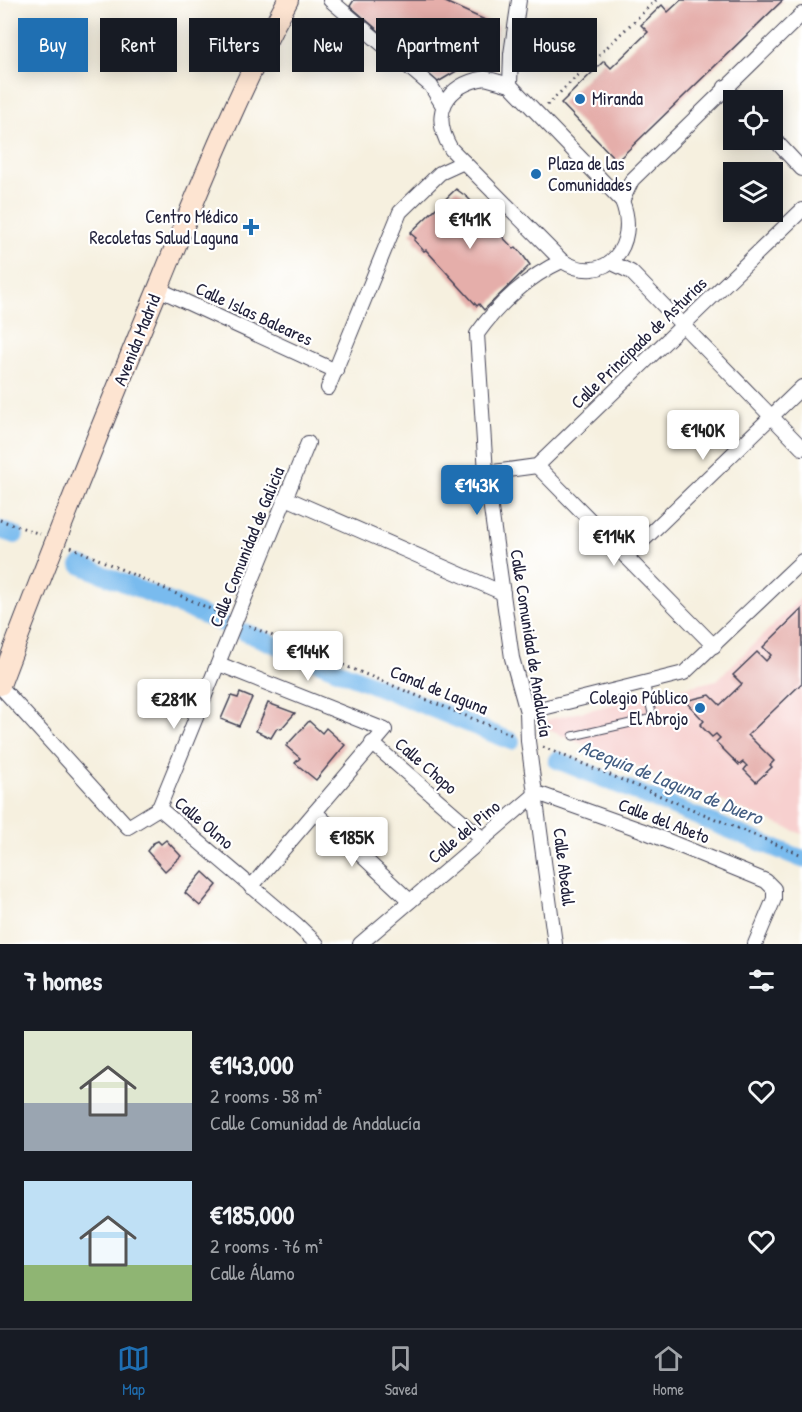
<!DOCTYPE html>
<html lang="en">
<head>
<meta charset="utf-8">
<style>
  :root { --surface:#171b24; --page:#242831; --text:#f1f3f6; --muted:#9ea1a6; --line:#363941; --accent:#1f6fb2 }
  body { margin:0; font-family:"Patrick Hand",sans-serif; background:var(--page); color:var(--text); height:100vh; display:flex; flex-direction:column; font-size:22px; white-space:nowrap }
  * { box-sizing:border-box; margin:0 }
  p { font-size:20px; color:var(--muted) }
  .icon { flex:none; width:33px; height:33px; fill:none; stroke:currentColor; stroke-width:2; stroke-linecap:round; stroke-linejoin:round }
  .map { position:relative; height:944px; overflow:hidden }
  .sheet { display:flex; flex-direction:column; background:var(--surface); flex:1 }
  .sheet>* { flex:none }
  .banner { position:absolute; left:18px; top:18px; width:766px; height:54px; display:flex; gap:12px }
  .controls { position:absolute; left:723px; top:90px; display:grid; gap:12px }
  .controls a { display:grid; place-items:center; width:60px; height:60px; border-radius:0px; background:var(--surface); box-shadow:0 3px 15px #0003; font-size:30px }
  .price { position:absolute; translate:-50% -51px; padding:0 14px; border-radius:6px; background:#fff; color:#222; font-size:20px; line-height:39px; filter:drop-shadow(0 2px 3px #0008) }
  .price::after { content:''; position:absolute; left:50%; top:36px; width:18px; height:14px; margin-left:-9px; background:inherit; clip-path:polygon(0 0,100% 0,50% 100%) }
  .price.selected { background:var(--accent); color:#fff }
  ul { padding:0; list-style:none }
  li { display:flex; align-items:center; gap:18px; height:150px; padding:0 24px }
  li span { display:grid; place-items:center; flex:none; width:168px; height:120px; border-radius:0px; color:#555 }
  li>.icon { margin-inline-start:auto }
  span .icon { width:72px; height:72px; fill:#fffc; stroke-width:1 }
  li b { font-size:26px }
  h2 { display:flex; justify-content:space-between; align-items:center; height:72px; padding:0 24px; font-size:26px }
  .pill { padding:0 21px; border-radius:0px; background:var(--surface); box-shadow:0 3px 15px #0003; font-size:21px; line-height:54px }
  .pill.selected { background:var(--accent); color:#fff }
  .dock { display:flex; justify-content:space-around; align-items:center; height:84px; border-top:2px solid var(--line); background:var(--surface); font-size:16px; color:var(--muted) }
  .dock a { display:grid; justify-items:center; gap:3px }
  .dock .selected { color:var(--accent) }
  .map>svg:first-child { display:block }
  .built { fill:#f7d0cf }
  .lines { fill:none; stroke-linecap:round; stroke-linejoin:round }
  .canal { stroke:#79bbee; stroke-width:18 }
  .building { fill:#e5aeaa }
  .lane-casing { stroke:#424154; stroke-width:9 }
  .street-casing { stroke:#424154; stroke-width:16 }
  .secondary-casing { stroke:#424154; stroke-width:22 }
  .path { stroke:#424154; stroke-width:3; stroke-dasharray:1.5 4.5; stroke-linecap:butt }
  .lane { stroke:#fff; stroke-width:7 }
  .street { stroke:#fff; stroke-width:14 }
  .secondary { stroke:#fde4d1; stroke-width:20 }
  .poi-dot { fill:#1f6fb2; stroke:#fff; stroke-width:2 }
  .labels { text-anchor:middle; stroke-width:4.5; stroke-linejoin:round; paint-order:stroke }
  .poi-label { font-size:18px; fill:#22223b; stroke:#fff; text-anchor:start }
  .street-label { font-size:18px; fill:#22223b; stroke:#fff }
  .water-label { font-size:20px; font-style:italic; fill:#455f83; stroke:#fff }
</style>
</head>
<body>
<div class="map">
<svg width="802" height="944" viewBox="0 0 802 944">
  <rect width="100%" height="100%" fill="#fff"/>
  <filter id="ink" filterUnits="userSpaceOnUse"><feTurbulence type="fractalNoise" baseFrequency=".0167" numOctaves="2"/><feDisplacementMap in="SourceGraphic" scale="12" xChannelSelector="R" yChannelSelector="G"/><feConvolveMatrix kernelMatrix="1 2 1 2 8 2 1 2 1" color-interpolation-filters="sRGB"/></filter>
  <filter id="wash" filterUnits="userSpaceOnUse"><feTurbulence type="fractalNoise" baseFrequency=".008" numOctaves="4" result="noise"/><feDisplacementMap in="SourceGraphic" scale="24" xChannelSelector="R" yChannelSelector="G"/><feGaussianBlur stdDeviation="1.35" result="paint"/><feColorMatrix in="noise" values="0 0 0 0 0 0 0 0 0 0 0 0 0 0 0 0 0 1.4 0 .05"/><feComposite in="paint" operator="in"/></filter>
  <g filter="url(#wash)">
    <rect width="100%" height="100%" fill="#f6f0df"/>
    <path class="built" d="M802 597V834L544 728 547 720 717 680Z"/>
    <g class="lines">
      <g class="canal">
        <path d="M0 530 15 535"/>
        <path d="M80 565 222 623"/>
        <path d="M244 632 511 741"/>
        <path d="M557 760 802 859"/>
      </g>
    </g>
    <g id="blocks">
      <g class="building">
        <path d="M354 0H441L498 26 490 65 458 70 438 82 350 6Z"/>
        <path d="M681 0H783L617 161 561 103 604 61 611 68 648 32 641 25 662 5 668 12Z"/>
        <path d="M456 189 467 197 474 204 472 205 514 249 516 247 522 254 530 265 484 310 479 304 477 306 426 250 424 251 414 240 416 238 410 233Z"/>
        <path d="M802 609V683L748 735 774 761 770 765 772 767 756 782 744 770 747 766 743 762 739 765 716 742 720 738 716 734 712 737 700 725 704 721 685 701 710 695 720 705 742 684 733 675 757 652 766 661 771 655 763 647Z"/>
        <path d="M240 693 252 698 239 726 221 719 231 696 238 698Z"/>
        <path d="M268 703 295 713 281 729 277 728 271 738 256 731Z"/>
        <path d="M309 721 322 733 326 728 345 745 316 780 295 763 300 758 286 746Z"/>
        <path d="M166 840 181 856 165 871 147 851 153 843 158 841 161 844Z"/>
        <path d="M203 872 217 885 200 906 185 893Z"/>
      </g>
    </g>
  </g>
  <g filter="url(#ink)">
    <use href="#blocks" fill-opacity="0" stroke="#424154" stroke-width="1.5"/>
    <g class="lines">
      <defs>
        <path id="lane" d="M573 736 653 718 645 682"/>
        <g id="street">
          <path d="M330 0 431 86 443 106"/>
          <path d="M485 78 510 85 622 201C640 244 606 288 562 261L451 149C430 114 445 85 485 78Z"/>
          <path d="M510 85 511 54 519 0"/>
          <path d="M725 87 737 100"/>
          <path d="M772 137 802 169"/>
          <path d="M622 201 632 180 802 14"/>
          <path d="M610 262 631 272 802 448"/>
          <path d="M158 289 336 371"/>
          <path d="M328 388 400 212 440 173 464 162"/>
          <path d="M537 466 714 646"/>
          <path d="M486 473 537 466 802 210"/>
          <path d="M286 498 503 593"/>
          <path d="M626 557 802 387"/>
          <path d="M219 664 385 730 251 887"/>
          <path d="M0 686 128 827 159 808 296 924 317 944"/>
          <path d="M527 712 684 673 802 561"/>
          <path d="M372 743 483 839"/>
          <path d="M537 793 641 830 766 881 774 889V899L755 944"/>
          <path d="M159 808 308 443"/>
          <path d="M315 812 410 901"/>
          <path d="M360 944 537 793"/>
          <path d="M555 944 528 741 527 712 512 658 486 473 477 334C498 304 529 276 562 261"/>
        </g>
        <path id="secondary" d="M0 685C50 552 103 421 158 289 198 191 237 93 288 0"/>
      </defs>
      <use href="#lane" class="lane-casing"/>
      <use href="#street" class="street-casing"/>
      <use href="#secondary" class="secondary-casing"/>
      <g class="path">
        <path d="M547 105 656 0"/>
        <path d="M0 520 40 534"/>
        <path d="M71 547 224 615"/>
        <path d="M249 626 512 735"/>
        <path d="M543 747 802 855"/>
      </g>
      <use href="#lane" class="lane"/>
      <use href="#street" class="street"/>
      <use href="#secondary" class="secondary"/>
    </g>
  </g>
  <g class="poi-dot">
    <circle cx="580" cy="99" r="6"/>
    <circle cx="536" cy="174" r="6"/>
    <path d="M248 218h6v6h6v6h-6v6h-6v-6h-6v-6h6z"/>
    <circle cx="700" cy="708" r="6"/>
  </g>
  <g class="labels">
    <g class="poi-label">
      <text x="592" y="105">Miranda</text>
      <text x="548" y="170">Plaza de las<tspan x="548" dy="21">Comunidades</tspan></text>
      <text x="238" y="223" text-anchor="end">Centro Médico<tspan x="238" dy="21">Recoletas Salud Laguna</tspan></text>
      <text x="688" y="704" text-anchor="end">Colegio Público<tspan x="688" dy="21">El Abrojo</tspan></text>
    </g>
    <g class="street-label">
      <text transform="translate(254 314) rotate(25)" y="6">Calle Islas Baleares</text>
      <text transform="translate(137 340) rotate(-68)" y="6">Avenida Madrid</text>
      <text transform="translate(639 343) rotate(-44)" y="6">Calle Principado de Asturias</text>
      <text transform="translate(247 547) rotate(-68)" y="6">Calle Comunidad de Galicia</text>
      <text transform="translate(531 643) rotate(81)" y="6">Calle Comunidad de Andalucía</text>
      <text transform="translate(439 690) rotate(22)" y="6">Canal de Laguna</text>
      <text transform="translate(426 766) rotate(41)" y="6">Calle Chopo</text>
      <text transform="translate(664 821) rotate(21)" y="6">Calle del Abeto</text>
      <text transform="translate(204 823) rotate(40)" y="6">Calle Olmo</text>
      <text transform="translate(464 832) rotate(-40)" y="6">Calle del Pino</text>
      <text transform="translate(564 867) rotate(83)" y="6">Calle Abedul</text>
    </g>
    <g class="water-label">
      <text transform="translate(671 782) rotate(22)" y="7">Acequia de Laguna de Duero</text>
    </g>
  </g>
</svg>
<div class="controls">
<a><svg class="icon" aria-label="locate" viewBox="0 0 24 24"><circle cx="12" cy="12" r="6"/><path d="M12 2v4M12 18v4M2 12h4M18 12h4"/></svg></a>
<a><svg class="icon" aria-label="layers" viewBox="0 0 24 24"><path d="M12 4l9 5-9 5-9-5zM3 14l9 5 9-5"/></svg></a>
</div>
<b class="price" style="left:470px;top:250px">€141K</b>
<b class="price" style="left:703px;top:461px">€140K</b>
<b class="price selected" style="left:477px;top:516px">€143K</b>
<b class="price" style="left:614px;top:567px">€114K</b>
<b class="price" style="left:308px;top:682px">€144K</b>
<b class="price" style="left:174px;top:730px">€281K</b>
<b class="price" style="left:352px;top:868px">€185K</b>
<div class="banner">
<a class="pill selected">Buy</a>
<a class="pill">Rent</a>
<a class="pill">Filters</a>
<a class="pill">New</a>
<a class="pill">Apartment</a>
<a class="pill">House</a>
</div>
</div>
<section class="sheet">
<h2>7 homes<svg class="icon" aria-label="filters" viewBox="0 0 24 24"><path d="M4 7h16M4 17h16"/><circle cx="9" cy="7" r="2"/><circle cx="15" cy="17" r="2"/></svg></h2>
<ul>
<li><span style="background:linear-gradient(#dfe7d0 60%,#9aa5b1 0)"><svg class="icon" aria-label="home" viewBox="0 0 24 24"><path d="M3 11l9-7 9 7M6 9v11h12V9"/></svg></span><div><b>€143,000</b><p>2 rooms · 58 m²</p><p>Calle Comunidad de Andalucía</p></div><svg class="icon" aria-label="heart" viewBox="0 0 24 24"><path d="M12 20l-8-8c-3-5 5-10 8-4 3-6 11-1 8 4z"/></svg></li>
<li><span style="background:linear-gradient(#bfe0f5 70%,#8fb573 0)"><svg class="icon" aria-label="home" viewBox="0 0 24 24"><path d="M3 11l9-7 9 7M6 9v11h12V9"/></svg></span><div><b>€185,000</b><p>2 rooms · 76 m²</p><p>Calle Álamo</p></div><svg class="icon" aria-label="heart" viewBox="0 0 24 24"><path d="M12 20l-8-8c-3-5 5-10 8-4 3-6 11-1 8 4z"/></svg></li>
</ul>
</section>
<nav class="dock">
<a class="selected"><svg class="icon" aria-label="map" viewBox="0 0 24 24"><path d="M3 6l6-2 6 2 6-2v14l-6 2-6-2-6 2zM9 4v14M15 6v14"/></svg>Map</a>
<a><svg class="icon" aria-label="saved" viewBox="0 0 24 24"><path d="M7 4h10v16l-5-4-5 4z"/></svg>Saved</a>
<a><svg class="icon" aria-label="home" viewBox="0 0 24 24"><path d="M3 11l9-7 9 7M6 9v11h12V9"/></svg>Home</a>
</nav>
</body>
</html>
